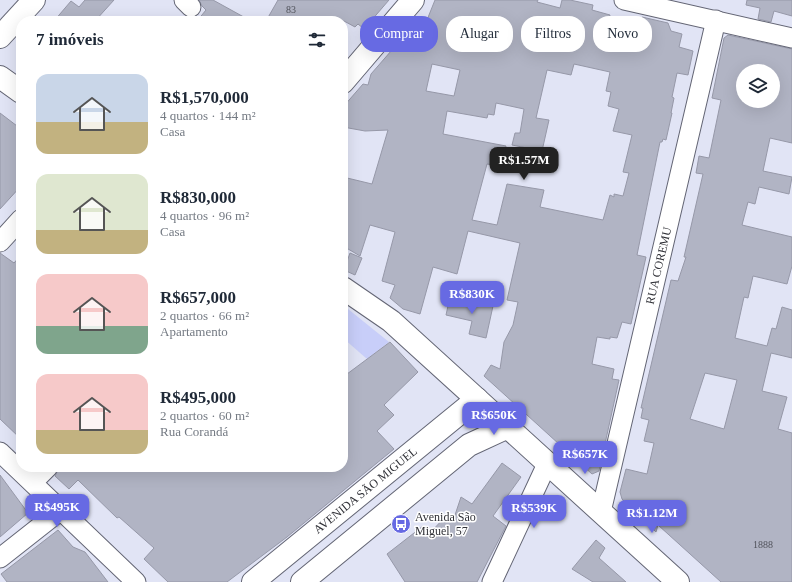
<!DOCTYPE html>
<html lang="pt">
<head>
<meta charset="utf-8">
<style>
  :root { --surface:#fff; --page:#f2f2f3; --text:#1f2937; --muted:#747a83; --accent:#676ae3 }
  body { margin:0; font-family:Georgia,serif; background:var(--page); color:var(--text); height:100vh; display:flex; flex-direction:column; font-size:15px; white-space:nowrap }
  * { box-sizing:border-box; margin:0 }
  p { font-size:13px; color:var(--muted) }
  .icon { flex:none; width:22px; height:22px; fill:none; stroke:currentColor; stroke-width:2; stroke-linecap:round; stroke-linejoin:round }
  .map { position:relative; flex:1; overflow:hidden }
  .sheet { position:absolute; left:16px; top:16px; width:332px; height:456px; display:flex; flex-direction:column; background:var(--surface); border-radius:16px; box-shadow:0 4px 16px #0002 }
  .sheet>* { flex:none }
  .guide { position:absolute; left:360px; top:16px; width:372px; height:36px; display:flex; gap:8px }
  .controls { position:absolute; left:736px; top:64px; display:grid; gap:8px }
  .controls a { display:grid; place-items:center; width:44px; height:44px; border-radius:50%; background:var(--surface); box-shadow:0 4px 16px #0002; font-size:20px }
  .price { position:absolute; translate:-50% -34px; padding:0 9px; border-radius:8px; background:var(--accent); color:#fff; font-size:13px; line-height:26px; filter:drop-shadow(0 1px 2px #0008) }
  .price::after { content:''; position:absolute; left:50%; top:24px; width:12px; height:9px; margin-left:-6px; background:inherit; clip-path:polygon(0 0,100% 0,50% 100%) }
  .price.on { background:#222; color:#fff }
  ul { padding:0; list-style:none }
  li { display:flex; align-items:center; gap:12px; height:100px; padding:0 20px }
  li span { display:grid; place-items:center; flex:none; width:112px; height:80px; border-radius:12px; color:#555 }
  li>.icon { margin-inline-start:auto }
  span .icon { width:48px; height:48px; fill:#fffc; stroke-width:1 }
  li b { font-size:17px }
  h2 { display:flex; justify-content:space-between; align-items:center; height:48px; padding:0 20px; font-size:17px }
  .chip { padding:0 14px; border-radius:16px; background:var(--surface); box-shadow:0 4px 16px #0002; font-size:14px; line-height:36px }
  .chip.on { background:var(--accent); color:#fff }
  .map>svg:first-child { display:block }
  .green { fill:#c8cef9 }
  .building { fill:#b1b4c4; stroke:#9698a8; fill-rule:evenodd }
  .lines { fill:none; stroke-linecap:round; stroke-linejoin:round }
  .street-casing { stroke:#636574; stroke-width:21 }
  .secondary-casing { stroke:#636574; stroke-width:24 }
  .street { stroke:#fff; stroke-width:19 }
  .secondary { stroke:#fff; stroke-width:22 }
  .labels { text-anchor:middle; stroke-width:3; stroke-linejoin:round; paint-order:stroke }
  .number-label { font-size:10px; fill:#50525a }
  .street-label { font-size:12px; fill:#303137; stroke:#fff }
  .poi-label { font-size:12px; fill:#303137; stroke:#fff; text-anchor:start }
</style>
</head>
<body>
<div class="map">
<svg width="792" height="582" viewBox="0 0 792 582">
  <rect width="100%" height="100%" fill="#e1e4f5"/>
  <path class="green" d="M343 305 389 342 367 359 343 338Z"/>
  <g class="building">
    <path d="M85 0H114L95 21H54L71 1 79 7Z"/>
    <path d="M199 0H213L251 21H197L206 10 202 6Z"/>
    <path d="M278 0H389L364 29 358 24 355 27 344 21H266Z"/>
    <path d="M435 0H538L537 2 560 8 562 0H570L593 5 592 10 610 15 609 19 640 26 642 17 668 23 671 31 682 34 679 47 693 51 688 75 677 73 672 97 674 98 671 113H672L666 140 663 139 662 142H660L637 255 646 257 631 324 622 322 617 338 610 337V339L597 337 592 364 614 369 612 379 619 380 599 471 592 474 484 376 491 365 500 369 504 342 513 325 518 302 507 300 520 243 468 231 457 274 433 267 420 314 403 309 390 298 395 285 382 281 395 232 370 225 360 256 343 246V177L372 184 388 130 365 131 343 127V107L363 84 368 85 371 74 419 19 427 20ZM432 64 460 70 454 96 426 91ZM574 64 610 72 606 91 611 92 608 106 619 109 613 131 632 135 623 172 629 173 623 196 614 194V197L610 195 603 220 540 207 544 190 507 184 497 225 472 220 487 164 501 166 506 146 443 134 447 111 487 118 488 114 494 115 496 103 524 109 520 133H515L512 145 542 151 549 120 536 118 547 70 571 75Z"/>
    <path d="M747 0H792V16L774 11 771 22 758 19 760 8 746 5Z"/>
    <path d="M728 35 792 49V143L770 138 763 171 792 177 789 194 759 187 755 204 748 202 742 225 792 237V266L787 284 753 276 748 298 744 297 735 338 767 346 772 328 776 329 782 307 792 310V358L771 353 762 391 787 397 778 429 792 433V582H721L658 525 656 532 622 499 620 492 626 469 647 474 654 443 644 441 649 420 641 418 643 408H641L671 280 678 281 686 257H684L703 174 696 173 699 156 709 158 721 100 712 98 724 38ZM743 71H773V101H743ZM705 373 737 380 724 429 690 419Z"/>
    <path d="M0 113 21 129V186L0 209Z"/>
    <path d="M0 253 14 263 21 255V439L0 419Z"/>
    <path d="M350 253 362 258 355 275 344 270Z"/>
    <path d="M450 297 493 306 486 338 469 334 472 321 446 315Z"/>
    <path d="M390 342 418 372 384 405 394 415 377 431 394 449 287 537 227 582H168L144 559 154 548 119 517 117 518 78 480 69 489 55 476 60 467H246L250 471 253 467H343V377Z"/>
    <path d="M502 463 521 477 493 516 506 526 477 582H405L387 554 423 526 429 534 446 516 453 521 461 497 472 504Z"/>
    <path d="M0 475 28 513 0 537Z"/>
    <path d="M58 530 73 547 85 552 108 582H7L1 574Z"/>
    <path d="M596 540 605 548 599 558 626 582H593L572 569Z"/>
  </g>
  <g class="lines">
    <defs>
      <g id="street">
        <path d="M184 0 191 7"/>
        <path d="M624 0 792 38"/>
        <path d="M0 242 21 219"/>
        <path d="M0 452 136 582"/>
        <path d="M33 482 48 467"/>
        <path id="s1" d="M601 512 716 20"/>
        <path d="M0 558 61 510"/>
        <path d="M492 582 547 464"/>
      </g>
      <g id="secondary">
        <path d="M0 37 34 0"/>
        <path d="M0 77 21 92"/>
        <path d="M343 82 413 0"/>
        <path d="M343 288 391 321 678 582"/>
        <path id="s2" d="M253 582 477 399"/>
        <path d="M302 582 469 445 508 427"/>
      </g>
    </defs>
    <use href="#street" class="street-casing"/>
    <use href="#secondary" class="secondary-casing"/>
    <use href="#street" class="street"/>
    <use href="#secondary" class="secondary"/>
  </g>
  <defs>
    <symbol id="bus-disc" viewBox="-11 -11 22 22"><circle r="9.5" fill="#676ae3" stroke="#fff"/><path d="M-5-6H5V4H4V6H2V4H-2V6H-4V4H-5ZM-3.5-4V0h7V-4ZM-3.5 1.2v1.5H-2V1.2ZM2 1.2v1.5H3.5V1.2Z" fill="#fff"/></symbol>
  </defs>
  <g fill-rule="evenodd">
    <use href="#bus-disc" x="390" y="513" width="22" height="22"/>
  </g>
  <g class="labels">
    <g class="number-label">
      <text x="291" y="13">83</text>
      <text x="763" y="548">1888</text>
    </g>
    <g class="street-label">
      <text dy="4" stroke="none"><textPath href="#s1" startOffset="253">RUA COREMU</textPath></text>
      <text dy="4" stroke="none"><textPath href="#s2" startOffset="145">AVENIDA SÃO MIGUEL</textPath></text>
    </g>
    <g class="poi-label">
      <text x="415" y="521">Avenida São<tspan x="415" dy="14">Miguel, 57</tspan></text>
    </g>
  </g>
</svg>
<div class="controls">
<a><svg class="icon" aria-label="layers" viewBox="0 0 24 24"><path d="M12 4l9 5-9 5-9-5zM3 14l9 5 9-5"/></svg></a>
</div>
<b class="price on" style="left:524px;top:181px">R$1.57M</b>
<b class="price" style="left:472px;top:315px">R$830K</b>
<b class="price" style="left:494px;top:436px">R$650K</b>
<b class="price" style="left:585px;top:475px">R$657K</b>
<b class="price" style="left:57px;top:528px">R$495K</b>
<b class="price" style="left:534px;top:529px">R$539K</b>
<b class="price" style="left:652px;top:534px">R$1.12M</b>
<div class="guide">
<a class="chip on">Comprar</a>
<a class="chip">Alugar</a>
<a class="chip">Filtros</a>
<a class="chip">Novo</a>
</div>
<section class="sheet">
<h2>7 imóveis<svg class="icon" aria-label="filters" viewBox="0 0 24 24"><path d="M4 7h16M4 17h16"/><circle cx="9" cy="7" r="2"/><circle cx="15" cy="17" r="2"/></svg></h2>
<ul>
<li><span style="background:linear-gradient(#c9d6e8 60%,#c2b280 0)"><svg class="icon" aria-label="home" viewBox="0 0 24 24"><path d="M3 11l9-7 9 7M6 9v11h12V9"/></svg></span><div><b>R$1,570,000</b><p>4 quartos · 144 m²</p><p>Casa</p></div></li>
<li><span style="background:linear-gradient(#dfe7d0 70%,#c2b280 0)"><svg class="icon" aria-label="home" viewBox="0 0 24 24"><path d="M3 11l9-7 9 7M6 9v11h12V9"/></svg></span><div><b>R$830,000</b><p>4 quartos · 96 m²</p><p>Casa</p></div></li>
<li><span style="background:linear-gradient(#f6c9c9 65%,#7fa58c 0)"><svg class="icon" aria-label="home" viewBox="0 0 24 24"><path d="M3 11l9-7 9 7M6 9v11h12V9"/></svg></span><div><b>R$657,000</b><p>2 quartos · 66 m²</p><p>Apartamento</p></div></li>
<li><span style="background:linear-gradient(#f6c9c9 70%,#c2b280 0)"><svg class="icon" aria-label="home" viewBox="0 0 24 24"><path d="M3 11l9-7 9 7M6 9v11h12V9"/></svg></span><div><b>R$495,000</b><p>2 quartos · 60 m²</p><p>Rua Corandá</p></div></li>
</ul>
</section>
</div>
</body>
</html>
